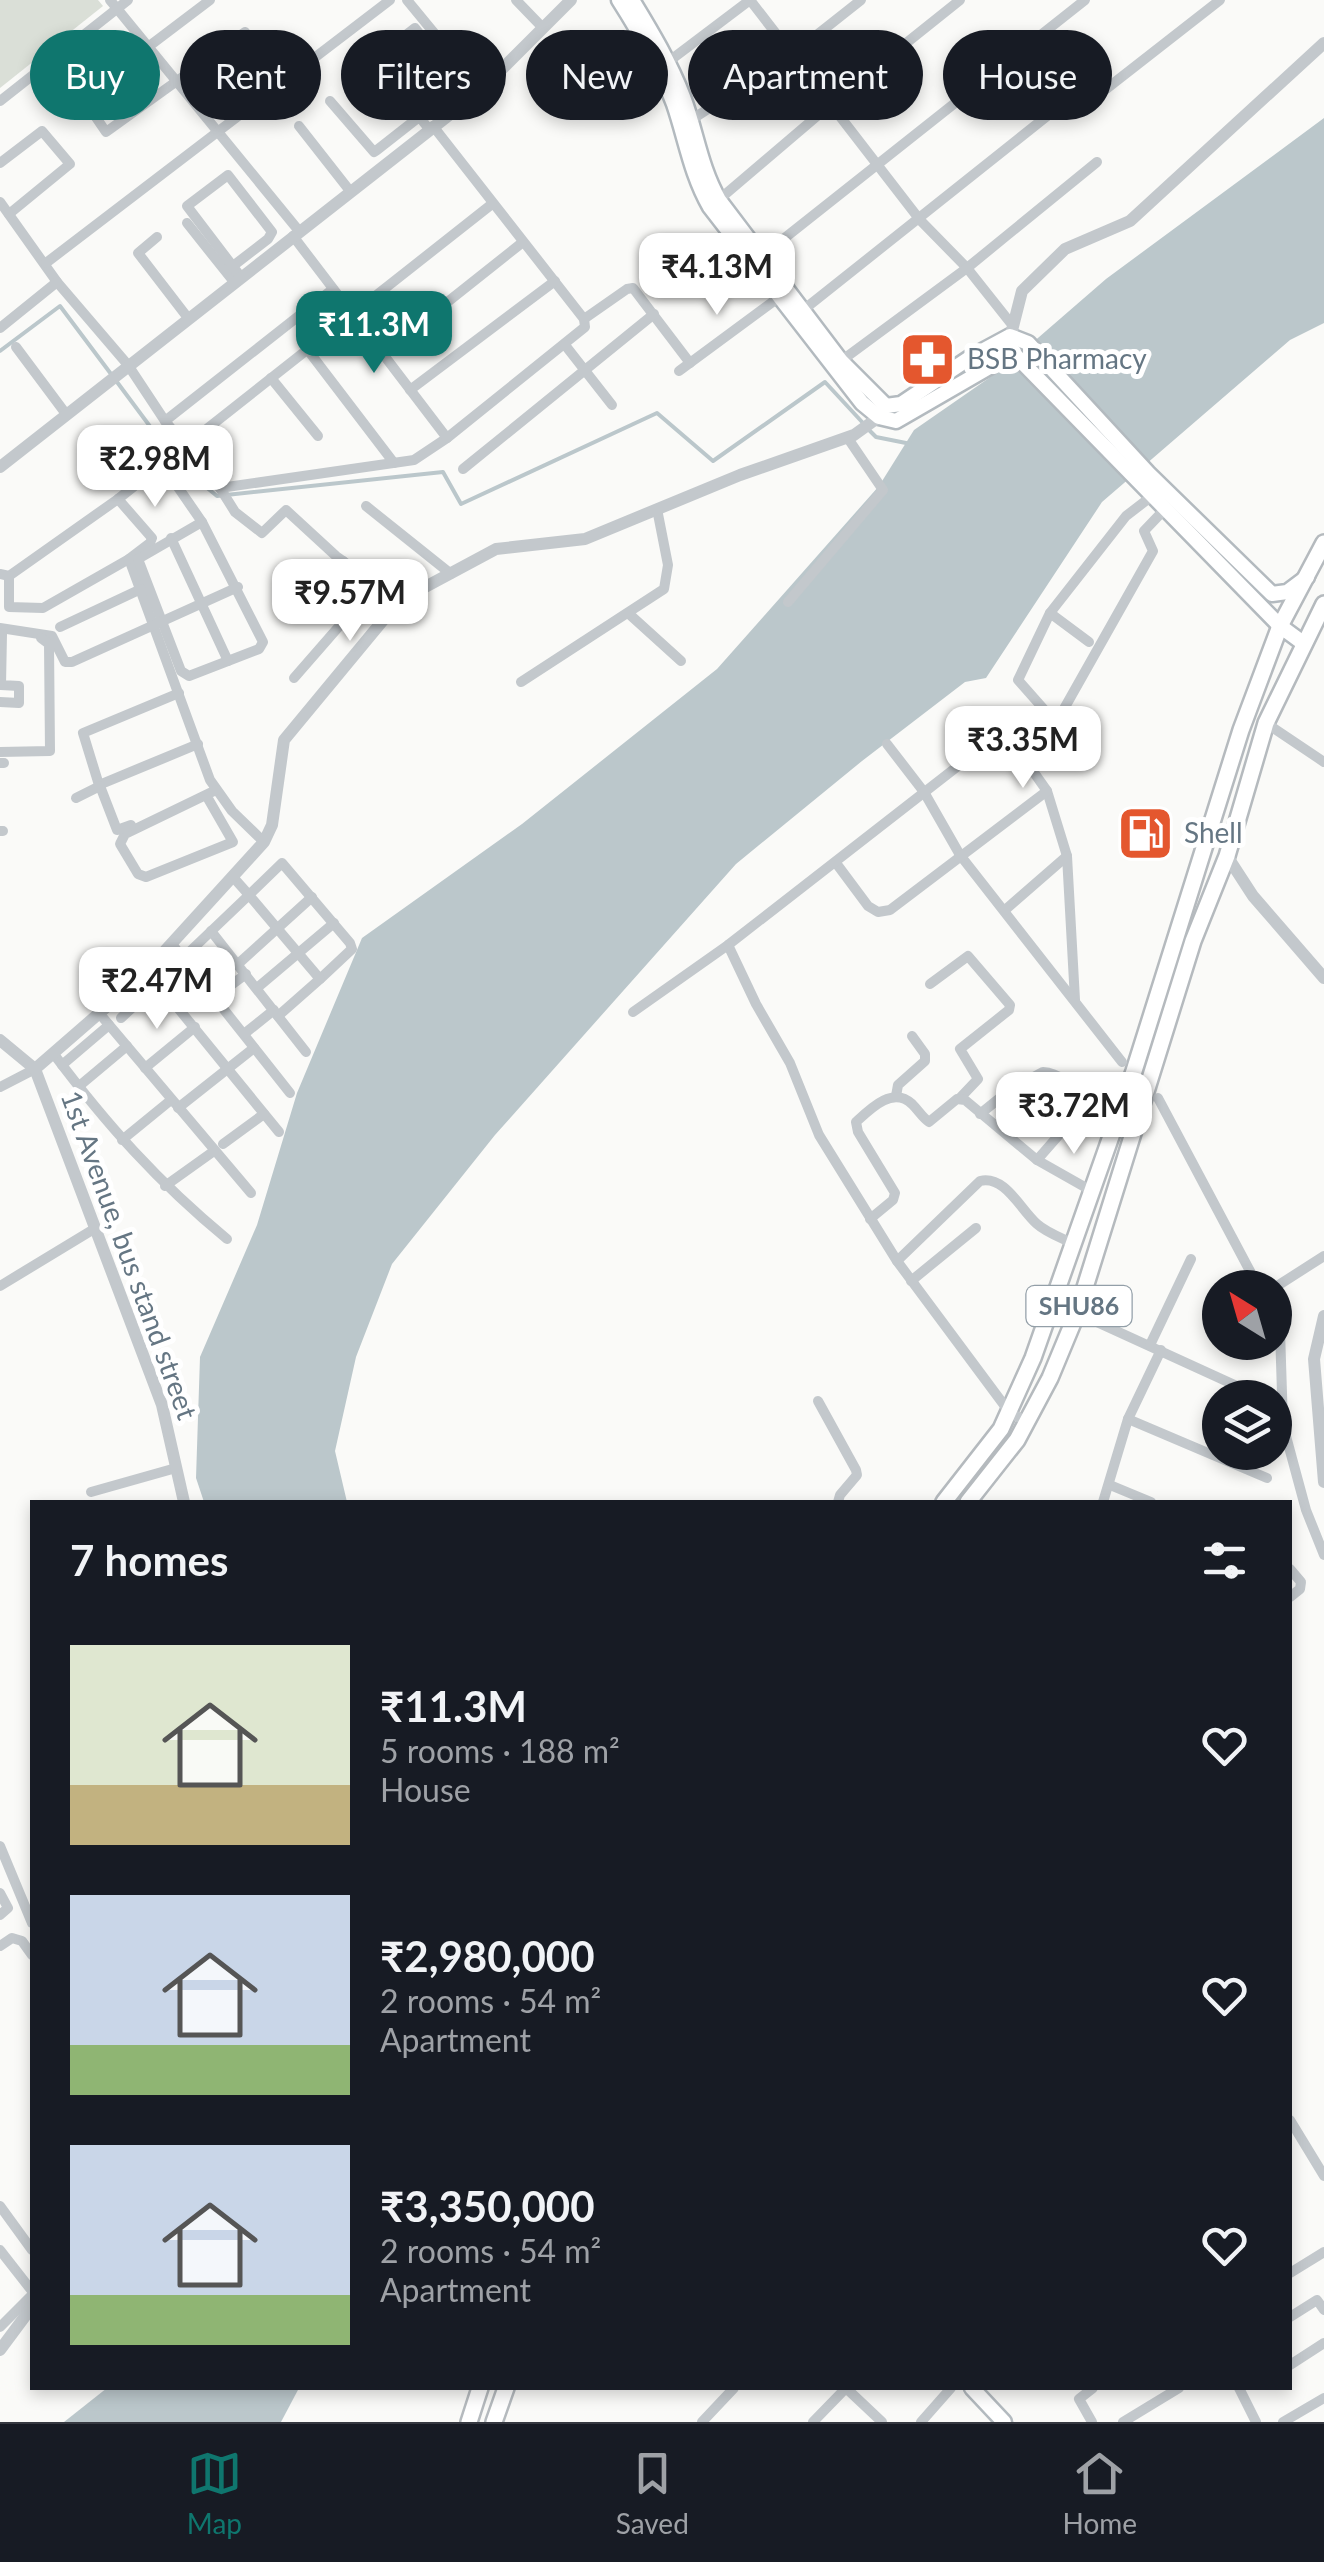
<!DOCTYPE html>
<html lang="en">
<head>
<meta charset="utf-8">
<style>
  :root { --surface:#171b24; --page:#242831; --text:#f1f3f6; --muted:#9ea1a6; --line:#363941; --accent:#0f766e }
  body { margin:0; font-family:Lato,sans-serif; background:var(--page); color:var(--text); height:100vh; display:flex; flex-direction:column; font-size:38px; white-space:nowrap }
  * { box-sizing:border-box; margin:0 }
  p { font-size:32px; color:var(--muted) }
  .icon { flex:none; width:55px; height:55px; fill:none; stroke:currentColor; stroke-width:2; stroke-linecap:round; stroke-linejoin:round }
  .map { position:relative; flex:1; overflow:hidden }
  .side { position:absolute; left:30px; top:1500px; width:1262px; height:890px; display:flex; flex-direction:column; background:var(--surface); border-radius:0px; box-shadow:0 5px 15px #0003 }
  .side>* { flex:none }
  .hud { position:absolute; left:30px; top:30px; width:1265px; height:90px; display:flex; gap:20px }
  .needle { width:65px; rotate:323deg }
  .buttons { position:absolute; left:1202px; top:1270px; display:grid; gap:20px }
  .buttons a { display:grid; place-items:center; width:90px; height:90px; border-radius:50%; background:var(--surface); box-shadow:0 5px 15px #0003; font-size:50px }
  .price { position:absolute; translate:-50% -85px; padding:0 22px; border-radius:20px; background:#fff; color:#222; font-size:32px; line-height:65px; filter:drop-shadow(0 2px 5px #0008) }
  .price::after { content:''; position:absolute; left:50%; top:60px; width:30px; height:22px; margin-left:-15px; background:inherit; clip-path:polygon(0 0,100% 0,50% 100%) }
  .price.selected { background:var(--accent); color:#fff }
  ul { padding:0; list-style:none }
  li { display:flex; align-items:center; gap:30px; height:250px; padding:0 40px }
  li span { display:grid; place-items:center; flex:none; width:280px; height:200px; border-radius:0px; color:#555 }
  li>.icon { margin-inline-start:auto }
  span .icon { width:120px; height:120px; fill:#fffc; stroke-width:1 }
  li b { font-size:42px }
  h2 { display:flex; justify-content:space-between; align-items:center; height:120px; padding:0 40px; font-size:42px }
  .pill { padding:0 35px; border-radius:45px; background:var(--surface); box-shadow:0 5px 15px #0003; font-size:35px; line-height:90px }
  .pill.selected { background:var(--accent); color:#fff }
  .tabs { display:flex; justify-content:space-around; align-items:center; height:140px; border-top:2px solid var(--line); background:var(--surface); font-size:28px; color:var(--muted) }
  .tabs a { display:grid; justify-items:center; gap:5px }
  .tabs .selected { color:var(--accent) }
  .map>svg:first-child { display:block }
  .green { fill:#dadfd7 }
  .water { fill:#bbc7cb }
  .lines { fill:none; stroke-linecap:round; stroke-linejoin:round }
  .stream { stroke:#bbc7cb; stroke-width:4 }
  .secondary-casing { stroke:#b3babf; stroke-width:19 }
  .primary-casing { stroke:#b5babe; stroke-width:20 }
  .minor { stroke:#c3c8cc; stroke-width:10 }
  .tertiary { stroke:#c3c8cc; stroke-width:12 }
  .secondary { stroke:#fff; stroke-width:14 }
  .primary { stroke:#fff; stroke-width:15 }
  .labels { text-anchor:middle; stroke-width:10; stroke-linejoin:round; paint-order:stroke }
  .shield { fill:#fff; stroke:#939fa8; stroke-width:2.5 }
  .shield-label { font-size:25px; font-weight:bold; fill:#657683 }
  .poi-label { font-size:28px; fill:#657683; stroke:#fff; text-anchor:start }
  .street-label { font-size:28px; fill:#657683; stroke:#fff }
</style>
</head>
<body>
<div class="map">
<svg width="1324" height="2422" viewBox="0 0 1324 2422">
  <rect width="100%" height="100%" fill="#fafaf8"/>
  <path class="green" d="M0 0H98L103 6 0 88Z"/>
  <g class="water">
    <path d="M1324 118V323L1290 340 1102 502 986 678 965 682 862 761 736 864 495 1135 392 1264 356 1357 335 1451 347 1502H204L196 1478 200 1357 257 1225 297 1093 362 938 522 824 717 669 879 486 914 430 1002 369 1106 279Z"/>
    <path d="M107 2388H299L281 2422H64Z"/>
  </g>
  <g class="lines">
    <g class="stream">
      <path d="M0 351 60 306 111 374"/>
      <path d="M117 382 178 464 217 496 443 472 461 504 657 413 713 461 825 382 863 423"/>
      <path d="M869 430 876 437 911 444"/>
    </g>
    <defs>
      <g id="secondary">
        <path d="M619 0C640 33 660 67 674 104 686 139 691 174 710 207L862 403 879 417 896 421 1005 358 1016 356 1280 626 1303 643"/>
        <path d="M632 0C651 31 670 63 683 97 696 131 700 167 719 200L841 361 886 406 901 404 971 357 1010 336 1028 343 1148 473 1272 594 1287 592 1307 577"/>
        <path d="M972 2388 1004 2422"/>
      </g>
      <g id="primary">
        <path d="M944 1502 1001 1429 1033 1358 1134 1071 1241 730 1280 626 1324 543"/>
        <path d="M968 1502 1017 1440 1050 1378 1077 1313 1193 941 1227 856 1266 723 1324 604"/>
        <path d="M469 2422 480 2388"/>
        <path d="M494 2422 506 2388"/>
      </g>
    </defs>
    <use href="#secondary" class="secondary-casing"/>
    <use href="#primary" class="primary-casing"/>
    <g class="minor">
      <path d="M110 0 299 231"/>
      <path d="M210 0 82 97 106 132 245 32"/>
      <path d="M407 0 481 90"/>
      <path d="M516 0 543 28"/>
      <path d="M750 0 920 220 967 268 1013 326"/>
      <path d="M668 62 750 0"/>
      <path d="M0 101 128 0"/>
      <path d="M330 101 374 152 377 150 456 88 457 82 415 28 374 60 429 129"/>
      <path d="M691 120 794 53 861 0"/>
      <path d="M299 126 350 191"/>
      <path d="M0 163 42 131 70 164 9 214"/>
      <path d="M0 202 57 282 128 365 165 421 220 488 414 460 447 438 585 327 584 319 433 126"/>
      <path d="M715 203 850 88 960 0"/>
      <path d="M187 223 234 282"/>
      <path d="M293 236 447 438"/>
      <path d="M157 237 138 253 188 318"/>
      <path d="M762 256 1085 0"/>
      <path d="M46 263 390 0"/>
      <path d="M233 266 268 239 272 232 228 175 187 206 241 277"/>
      <path d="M802 311 1071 97 1101 93 1220 0"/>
      <path d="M584 319 627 289 633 288 690 363"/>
      <path d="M0 328 57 282"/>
      <path d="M565 345 612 405"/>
      <path d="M16 347 66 414"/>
      <path d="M307 349 394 463"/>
      <path d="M382 354 523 242"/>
      <path d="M841 361 967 268 1097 162"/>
      <path d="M679 371 778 298"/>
      <path d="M271 378 318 436"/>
      <path d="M410 390 555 281"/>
      <path d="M165 421 333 289"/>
      <path d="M162 464 202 522"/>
      <path d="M463 469 654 314"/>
      <path d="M220 488 235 512 262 533 286 510 336 556 399 601"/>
      <path d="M1152 496 1126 516 1050 613 1018 680 1056 723 1153 551 1144 531 1165 509"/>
      <path d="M118 499 152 538 150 543 129 559 210 780 232 811 264 842"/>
      <path d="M366 506 451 574"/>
      <path d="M202 522 263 642 259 649 189 676 181 671 138 559Z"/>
      <path d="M171 538 228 661"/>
      <path d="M0 574 9 576 118 499 492 204"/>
      <path d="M9 576V607L43 608 129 559"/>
      <path d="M788 602 883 490 847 437"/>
      <path d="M628 613 681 661"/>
      <path d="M1050 613 1089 642"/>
      <path d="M293 614 343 561"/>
      <path d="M60 627 141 589"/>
      <path d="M0 628 52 636 65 662H72L238 587"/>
      <path d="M294 678 376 584"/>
      <path d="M521 682 664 589 668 565 657 509"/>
      <path d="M179 693 83 733 99 785 198 744"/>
      <path d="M0 702 19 703V686L1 685 2 634"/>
      <path d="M1266 723 1324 762"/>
      <path d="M1004 730 1047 791 1067 856 1075 1000"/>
      <path d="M887 744 924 792 960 855 1122 1062"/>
      <path d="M0 752 50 751 49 644 41 638"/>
      <path d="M0 763H4"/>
      <path d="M206 795 233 842 146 877 138 874 120 844 125 834 216 790"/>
      <path d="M76 798 100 786 117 830 131 825"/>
      <path d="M0 831H3"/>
      <path d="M836 863 868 906 878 912 890 910 1047 791"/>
      <path d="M1005 910 1067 856"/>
      <path d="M211 931 306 1052"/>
      <path d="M172 944 290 1093"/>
      <path d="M728 945 756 1004 790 1063 819 1135 897 1261 1010 1413 1028 1422"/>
      <path d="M183 958 249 895 320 979 352 949 350 943 282 863 249 895 233 877"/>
      <path d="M238 964 312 897"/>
      <path d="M147 970 279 1132"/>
      <path d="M930 984 968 956 1010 1005 1009 1010 960 1049 978 1079 960 1098"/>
      <path d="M257 988 334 923"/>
      <path d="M215 997 246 974"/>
      <path d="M633 1012 728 945 1021 717"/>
      <path d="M99 1013 251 1193"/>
      <path d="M278 1016 320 979"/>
      <path d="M121 1018 159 983"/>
      <path d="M244 1034 274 1010"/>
      <path d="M53 1053C107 1125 158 1182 227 1239"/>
      <path d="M62 1065 109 1025"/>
      <path d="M145 1068 195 1027"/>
      <path d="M0 1087 35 1069"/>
      <path d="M78 1087 127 1046"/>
      <path d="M896 1096 898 1085 925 1061V1054L912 1036"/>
      <path d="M1158 1098 1259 1288"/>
      <path d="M178 1108 254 1048"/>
      <path d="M980 1114 1011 1089 1043 1072C1068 1073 1085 1103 1106 1117"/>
      <path d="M122 1140 171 1100"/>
      <path d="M223 1144 264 1114"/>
      <path d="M1037 1160 1086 1104"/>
      <path d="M165 1186 214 1151"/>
      <path d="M870 1219 893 1200 895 1193 858 1132 856 1122C871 1108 893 1086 912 1104 919 1111 922 1117 929 1122L957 1099 965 1100 1037 1160 1090 1190"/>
      <path d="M897 1261 980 1181C1005 1175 1020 1209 1037 1224 1047 1233 1062 1238 1074 1244"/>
      <path d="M911 1281 976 1228"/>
      <path d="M0 1286 94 1229"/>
      <path d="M1274 1288 1324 1256"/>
      <path d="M1077 1313 1239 1387"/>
      <path d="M1275 1319 1280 1330 1283 1425 1306 1510 1324 1555"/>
      <path d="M1150 1345 1191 1259"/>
      <path d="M818 1401 856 1470 857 1475 840 1495 838 1502"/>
      <path d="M1128 1419 1267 1478"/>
      <path d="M1110 1485 1151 1502"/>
      <path d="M91 1492 176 1468"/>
      <path d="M1103 1502 1128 1419 1161 1350"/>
      <path d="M1290 1569 1301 1582 1300 1589 1290 1597"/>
      <path d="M0 1846 32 1923"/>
      <path d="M0 1893 8 1908 0 1915"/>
      <path d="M0 1946 12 1938 22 1941 32 1955"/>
      <path d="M1290 2120 1324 2176"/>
      <path d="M0 2206 32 2250"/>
      <path d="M0 2250 32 2291"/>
      <path d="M1290 2273 1324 2252"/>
      <path d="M1290 2317 1317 2300 1324 2310"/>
      <path d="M0 2327 32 2295"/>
      <path d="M1290 2365 1324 2343"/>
      <path d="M1239 2388 1256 2422"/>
      <path d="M702 2422 734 2388"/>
      <path d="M813 2422 846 2388 882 2422"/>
      <path d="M921 2422 951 2388"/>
      <path d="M1092 2422 1079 2399 1093 2388"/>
      <path d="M1123 2422 1179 2388"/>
      <path d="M1283 2422 1324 2398"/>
    </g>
    <g class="tertiary">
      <path d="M1005 358 1022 291 1065 249 1130 221 1324 43"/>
      <path d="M0 467 481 90 571 0"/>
      <path d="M1227 856 1253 896 1324 978"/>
      <path d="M0 1040 35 1069 162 1405 184 1502"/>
      <path d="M35 1069 142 976 264 842 272 825 284 740 399 601 496 549 585 539 740 475 854 435 879 417 884 409"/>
      <path d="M1324 1316 1314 1359 1324 1482"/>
      <path d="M0 2350 32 2307"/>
    </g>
    <use href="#secondary" class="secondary"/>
    <use href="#primary" class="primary"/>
  </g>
  <defs>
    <symbol id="pharmacy-square" viewBox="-11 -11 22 22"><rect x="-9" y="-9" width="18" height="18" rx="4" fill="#e4572e" stroke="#fff"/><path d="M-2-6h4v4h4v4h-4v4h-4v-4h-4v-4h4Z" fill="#fff"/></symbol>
    <symbol id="fuel-square" viewBox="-11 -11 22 22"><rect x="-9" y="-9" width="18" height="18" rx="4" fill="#e4572e" stroke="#fff"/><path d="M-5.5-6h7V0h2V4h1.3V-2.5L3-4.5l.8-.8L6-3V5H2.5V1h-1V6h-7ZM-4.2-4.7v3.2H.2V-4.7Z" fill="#fff"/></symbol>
  </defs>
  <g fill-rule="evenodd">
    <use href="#pharmacy-square" x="896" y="328" width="63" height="63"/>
    <use href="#fuel-square" x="1114" y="802" width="63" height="63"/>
  </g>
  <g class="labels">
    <rect class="shield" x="1026.5" y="1286" width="105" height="40" rx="8"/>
    <g class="shield-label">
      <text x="1079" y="1315">SHU86</text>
    </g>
    <g class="poi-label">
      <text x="967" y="369">BSB Pharmacy</text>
      <text x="1184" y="843">Shell</text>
    </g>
    <g class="street-label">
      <text transform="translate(129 1255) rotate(70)" y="10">1st Avenue, bus stand street</text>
    </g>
  </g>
</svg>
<div class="buttons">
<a><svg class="needle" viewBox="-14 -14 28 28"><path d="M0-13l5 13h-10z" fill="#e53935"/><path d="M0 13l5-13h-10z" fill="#9ea1a6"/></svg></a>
<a><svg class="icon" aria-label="layers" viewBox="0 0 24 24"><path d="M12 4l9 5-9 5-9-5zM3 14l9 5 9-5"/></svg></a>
</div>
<b class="price" style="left:717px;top:318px">₹4.13M</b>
<b class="price selected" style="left:374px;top:376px">₹11.3M</b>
<b class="price" style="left:155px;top:510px">₹2.98M</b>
<b class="price" style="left:350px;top:644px">₹9.57M</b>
<b class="price" style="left:1023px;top:791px">₹3.35M</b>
<b class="price" style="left:157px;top:1032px">₹2.47M</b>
<b class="price" style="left:1074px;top:1157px">₹3.72M</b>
<div class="hud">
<a class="pill selected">Buy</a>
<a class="pill">Rent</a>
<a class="pill">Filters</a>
<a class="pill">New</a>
<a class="pill">Apartment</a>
<a class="pill">House</a>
</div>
<section class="side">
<h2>7 homes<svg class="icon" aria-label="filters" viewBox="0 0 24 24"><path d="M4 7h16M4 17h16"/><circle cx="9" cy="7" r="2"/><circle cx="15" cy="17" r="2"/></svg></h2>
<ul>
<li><span style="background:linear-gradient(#dfe7d0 70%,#c2b280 0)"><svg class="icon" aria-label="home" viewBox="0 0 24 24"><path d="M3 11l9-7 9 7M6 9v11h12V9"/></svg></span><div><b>₹11.3M</b><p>5 rooms · 188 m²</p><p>House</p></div><svg class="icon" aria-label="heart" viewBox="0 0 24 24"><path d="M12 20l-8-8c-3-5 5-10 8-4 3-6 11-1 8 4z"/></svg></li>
<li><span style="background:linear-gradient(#c9d6e8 75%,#8fb573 0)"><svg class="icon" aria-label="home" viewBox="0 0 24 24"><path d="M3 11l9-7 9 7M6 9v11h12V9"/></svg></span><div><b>₹2,980,000</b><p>2 rooms · 54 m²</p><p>Apartment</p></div><svg class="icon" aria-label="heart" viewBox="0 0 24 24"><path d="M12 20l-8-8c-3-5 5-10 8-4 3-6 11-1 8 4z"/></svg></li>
<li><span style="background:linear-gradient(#c9d6e8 75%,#8fb573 0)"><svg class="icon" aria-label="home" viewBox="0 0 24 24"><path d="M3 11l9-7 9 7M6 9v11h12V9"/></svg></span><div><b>₹3,350,000</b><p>2 rooms · 54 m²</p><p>Apartment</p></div><svg class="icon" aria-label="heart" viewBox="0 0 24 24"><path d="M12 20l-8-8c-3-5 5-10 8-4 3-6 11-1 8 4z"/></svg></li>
</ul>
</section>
</div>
<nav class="tabs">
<a class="selected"><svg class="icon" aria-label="map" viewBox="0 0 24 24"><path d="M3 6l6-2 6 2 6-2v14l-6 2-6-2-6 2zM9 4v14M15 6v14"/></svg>Map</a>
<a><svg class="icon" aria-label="saved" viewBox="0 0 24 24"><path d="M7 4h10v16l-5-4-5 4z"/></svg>Saved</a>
<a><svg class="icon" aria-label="home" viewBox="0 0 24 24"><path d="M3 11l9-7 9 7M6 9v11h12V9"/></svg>Home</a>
</nav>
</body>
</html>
